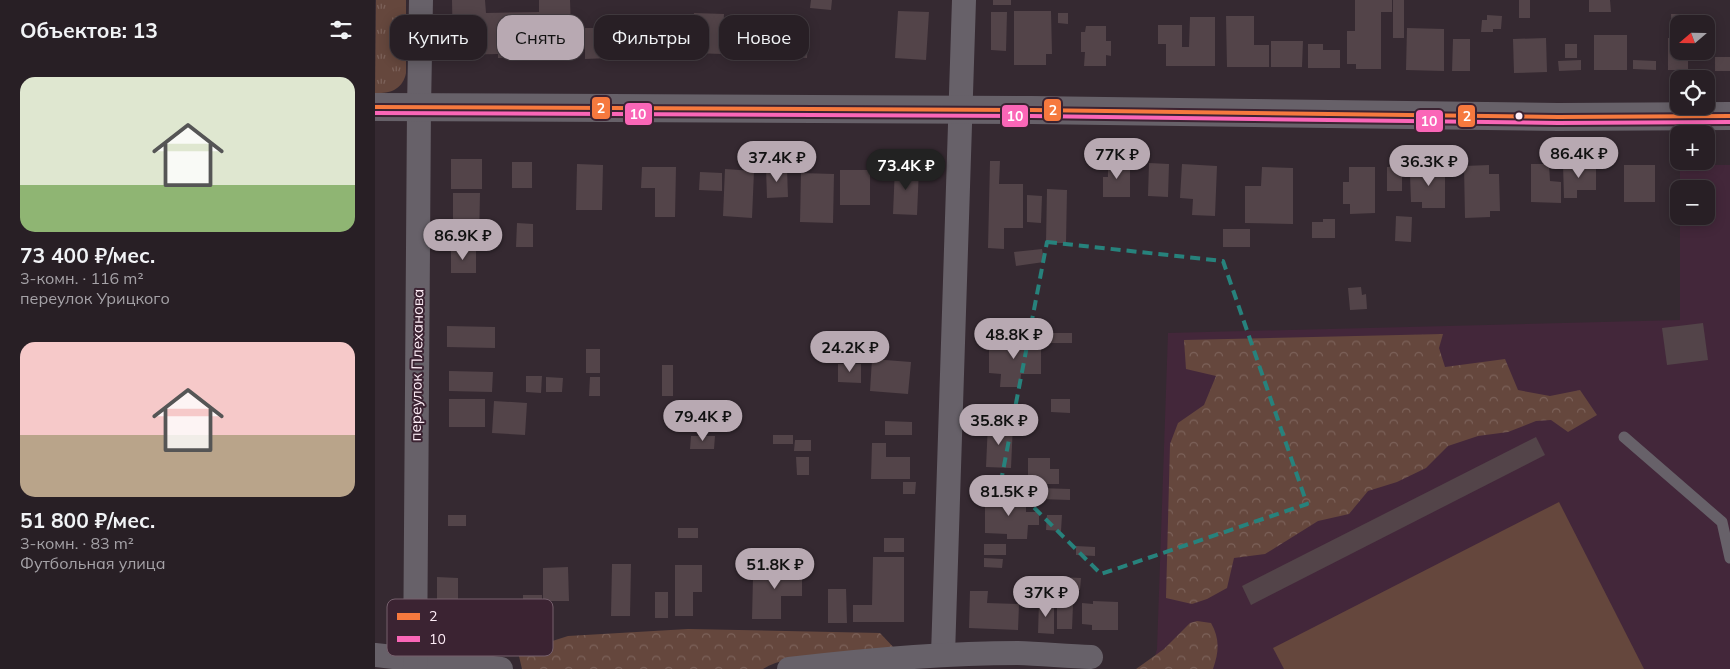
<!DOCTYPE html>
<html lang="ru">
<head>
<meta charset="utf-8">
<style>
  :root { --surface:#281f25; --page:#30272d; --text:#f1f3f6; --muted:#a5a2a7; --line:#443d42; --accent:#b8a9b2 }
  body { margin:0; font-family:Mulish,sans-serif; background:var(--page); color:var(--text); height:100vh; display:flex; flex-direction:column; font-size:19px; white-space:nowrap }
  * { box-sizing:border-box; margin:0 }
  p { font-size:16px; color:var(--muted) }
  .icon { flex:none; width:28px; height:28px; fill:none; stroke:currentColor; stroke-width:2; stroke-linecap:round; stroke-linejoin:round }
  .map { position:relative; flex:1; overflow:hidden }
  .panel { display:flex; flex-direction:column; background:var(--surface); width:375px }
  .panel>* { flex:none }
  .guide { position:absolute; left:15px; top:15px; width:475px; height:45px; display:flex; gap:10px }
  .needle { width:32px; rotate:250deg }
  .fabs { position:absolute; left:1295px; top:15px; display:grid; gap:10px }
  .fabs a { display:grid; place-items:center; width:45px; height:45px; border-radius:10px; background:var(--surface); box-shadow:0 2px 12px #0003,0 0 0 1px var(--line); font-size:25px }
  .price { position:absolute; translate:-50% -42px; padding:0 11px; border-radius:18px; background:var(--accent); color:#111; font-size:16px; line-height:32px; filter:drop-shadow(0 1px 2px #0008) }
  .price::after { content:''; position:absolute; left:50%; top:30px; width:15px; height:11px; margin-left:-8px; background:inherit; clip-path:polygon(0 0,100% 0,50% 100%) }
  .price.active { background:#222; color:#fff }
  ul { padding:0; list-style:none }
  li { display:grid; align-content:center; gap:10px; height:265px; padding:0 20px }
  li span { display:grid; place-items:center; height:155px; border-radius:15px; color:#555 }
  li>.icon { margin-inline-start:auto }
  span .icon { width:90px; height:90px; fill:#fffc; stroke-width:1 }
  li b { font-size:21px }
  h2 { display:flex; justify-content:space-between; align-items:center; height:60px; padding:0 20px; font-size:21px }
  .pill { padding:0 18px; border-radius:15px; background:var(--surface); box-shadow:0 2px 12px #0003,0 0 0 1px var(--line); font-size:18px; line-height:45px }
  .pill.active { background:var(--accent); color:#111 }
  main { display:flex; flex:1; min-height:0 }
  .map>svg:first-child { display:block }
  .built { fill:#43273a }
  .grass { fill:url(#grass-tufts) }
  .forest { fill:url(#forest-crowns) }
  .park { fill:#65473d }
  .building { fill:#534449 }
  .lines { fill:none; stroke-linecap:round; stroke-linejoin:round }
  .service { stroke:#676169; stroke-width:11 }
  .minor { stroke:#676169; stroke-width:24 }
  .tertiary { stroke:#676169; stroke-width:28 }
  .bus-1-casing { stroke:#3b2332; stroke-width:8 }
  .bus-2-casing { stroke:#3b2332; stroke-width:8 }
  .bus-1 { stroke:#f6793e; stroke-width:4 }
  .bus-2 { stroke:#fa66b7; stroke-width:4 }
  .marked { fill:none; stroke:#27827c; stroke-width:4; stroke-dasharray:10 6; stroke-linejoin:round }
  .bus-dot { fill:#ffeef8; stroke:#3b2332; stroke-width:2 }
  .labels { text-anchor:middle; stroke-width:4; stroke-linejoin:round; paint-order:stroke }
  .street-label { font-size:15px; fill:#ffeef8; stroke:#3b2332 }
  .key { fill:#3b2332; stroke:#76606d; stroke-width:1 }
  .key-label { font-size:14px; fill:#ffeef8 }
  .line-badge { stroke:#3b2332; stroke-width:2 }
  .badge-label { font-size:14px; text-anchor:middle; font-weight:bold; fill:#fff }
</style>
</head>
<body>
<main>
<section class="panel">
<h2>Объектов: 13<svg class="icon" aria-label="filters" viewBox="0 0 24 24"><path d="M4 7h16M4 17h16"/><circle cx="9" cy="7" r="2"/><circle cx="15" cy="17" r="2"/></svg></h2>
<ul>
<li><span style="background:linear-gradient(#dfe7d0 70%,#8fb573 0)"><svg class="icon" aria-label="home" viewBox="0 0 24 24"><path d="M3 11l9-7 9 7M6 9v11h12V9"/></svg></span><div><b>73 400 ₽/мес.</b><p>3-комн. · 116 m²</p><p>переулок Урицкого</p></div></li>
<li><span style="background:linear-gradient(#f6c9c9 60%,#b9a48a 0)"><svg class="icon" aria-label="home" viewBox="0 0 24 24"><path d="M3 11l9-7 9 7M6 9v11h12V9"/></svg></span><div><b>51 800 ₽/мес.</b><p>3-комн. · 83 m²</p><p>Футбольная улица</p></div></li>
</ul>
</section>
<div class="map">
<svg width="1355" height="669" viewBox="0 0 1355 669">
  <defs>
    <pattern id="grass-tufts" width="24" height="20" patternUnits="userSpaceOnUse" patternTransform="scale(1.25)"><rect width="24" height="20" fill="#65473d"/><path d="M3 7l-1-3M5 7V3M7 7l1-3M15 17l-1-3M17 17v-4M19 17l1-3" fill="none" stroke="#7c625a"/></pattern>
    <pattern id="forest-crowns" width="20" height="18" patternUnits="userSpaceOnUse" patternTransform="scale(1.25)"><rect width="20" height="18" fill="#65473d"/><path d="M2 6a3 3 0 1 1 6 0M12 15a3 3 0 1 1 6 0" fill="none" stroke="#7c625a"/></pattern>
  </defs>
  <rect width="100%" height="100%" fill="#352931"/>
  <path class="built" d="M1305 165H1355V669H776L782 649 793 333 1305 320V216H1331V189H1305Z"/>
  <path class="grass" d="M1 0H31V73C28 89 15 94 0 93Z"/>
  <g class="forest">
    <path d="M1068 334 1064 348 1070 367 1130 359 1143 390 1175 396 1205 390 1222 415 1193 432 1176 420 1161 421 1133 432 1103 436 1073 446 1051 468 1022 482 993 491 974 514 943 521 890 554 859 558 852 588 832 599 817 604 791 598 795 444 803 423 829 405 841 376 811 369 809 340Z"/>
    <path d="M822 621 836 623C845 639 844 652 838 669H761L789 649 815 623Z"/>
    <path d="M313 629 505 633 521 650C486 652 417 651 388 669H147L143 652 193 636Z"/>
  </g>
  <path class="park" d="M1184 502 1269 669H909L898 648Z"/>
  <g class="building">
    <path d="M77 0H110L111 13 164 12V0H195L197 56 123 58V54L78 55Z"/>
    <path d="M436 0H457L456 10 435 8Z"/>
    <rect x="618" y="0" width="18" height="5"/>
    <path d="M980 0H1017V12H1006V69H981V64H972V31H980Z"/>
    <rect x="1018" y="0" width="11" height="38"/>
    <rect x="1144" y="0" width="11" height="18"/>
    <path d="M1214 0H1235L1236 12H1214Z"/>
    <path d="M523 11 554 12 551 60 520 58Z"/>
    <path d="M639 11H676L677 54H671V65H639Z"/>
    <path d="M616 12H632L631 51 616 50Z"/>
    <path d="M319 13 349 14 347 54 317 53Z"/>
    <path d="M683 13H693V24L683 23Z"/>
    <path d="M1296 14H1323V24H1304V51H1313V70H1293V38H1297Z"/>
    <path d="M1112 15 1127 16 1126 29H1118V32H1106L1107 20H1112Z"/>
    <path d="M851 16H879V45H894V67H852Z"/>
    <path d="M815 17H840V66H791V44H783V25H807V47H814Z"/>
    <path d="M262 19 263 57H241V20Z"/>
    <path d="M401 26 434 28 432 58 399 56Z"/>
    <path d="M711 26H731V41H736V56L731 55V66H709L710 52H706V32H710Z"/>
    <path d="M210 28H234L235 58 210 59Z"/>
    <path d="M1032 28 1069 29V71L1031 70Z"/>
    <rect x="1219" y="35" width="33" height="35"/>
    <path d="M1171 38 1172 72 1139 73 1138 39Z"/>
    <path d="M1078 39H1095V71H1077Z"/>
    <path d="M896 41H928L927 67H896Z"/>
    <path d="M933 44H948V50H965V68H933Z"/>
    <rect x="1190" y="44" width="12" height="14"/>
    <rect x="1340" y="57" width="15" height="14"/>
    <path d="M1206 60V70L1184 71 1183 61Z"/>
    <path d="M1258 60 1281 61V70L1258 69Z"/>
    <rect x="76" y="159" width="31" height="30"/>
    <path d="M615 161H625L624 184H648V228H629V249L613 248Z"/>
    <rect x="137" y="162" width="20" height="26"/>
    <path d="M733 162H755V197H728V177H733Z"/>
    <path d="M774 163 794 164 793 197 773 196Z"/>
    <path d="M202 164 228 165 227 210H201Z"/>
    <path d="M807 164 842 166 840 216 817 215 818 199 805 198Z"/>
    <path d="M1156 164H1174L1175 181 1186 182V203L1156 202Z"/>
    <path d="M1188 164H1221V190H1202V198H1189Z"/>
    <path d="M1114 165V174H1124L1125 211H1115V217L1090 218 1089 166Z"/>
    <rect x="1249" y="165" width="31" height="37"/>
    <path d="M1027 166V191H1012V167Z"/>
    <path d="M1047 166H1070V208H1047V202H1036L1035 175H1046Z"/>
    <path d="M267 167H301L300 217H280V188H266Z"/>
    <path d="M520 167 544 168 542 215 518 214Z"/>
    <path d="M887 167 918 168V224L870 223V186H886Z"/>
    <path d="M974 167H1000V213L975 214V204H968V182H974Z"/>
    <path d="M391 168H412L413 197 392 198Z"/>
    <path d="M350 169 379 171 377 218 348 216Z"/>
    <rect x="465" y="170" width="30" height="35"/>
    <path d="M325 172 347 173V191L324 190Z"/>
    <path d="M426 173 459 174 458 223 425 222Z"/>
    <path d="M672 189 692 190 691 243H671Z"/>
    <path d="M78 193H105L104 241H78Z"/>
    <path d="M652 195 667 196 666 223 652 222Z"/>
    <path d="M1021 216 1037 217 1036 242 1020 241Z"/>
    <path d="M948 219H960V238H937V222H948Z"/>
    <path d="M142 223 158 224V247H141Z"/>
    <rect x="848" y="229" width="27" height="18"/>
    <rect x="76" y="248" width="25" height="25"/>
    <path d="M667 249 669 262 641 266 639 252Z"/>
    <path d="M986 287 987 295 991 294 992 309 975 310 973 288Z"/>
    <path d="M1328 323 1333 360 1292 365 1287 328Z"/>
    <path d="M72 326 120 327V348L72 347Z"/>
    <rect x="671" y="333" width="26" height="10"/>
    <path d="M614 340 666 341V374H646L645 387H625L626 374 614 373Z"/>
    <rect x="211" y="349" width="14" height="24"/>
    <path d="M497 359 536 362 533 394 495 391Z"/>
    <path d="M463 364H486V383L463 382Z"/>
    <rect x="287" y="365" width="11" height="31"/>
    <path d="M74 371 118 372 117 392 74 391Z"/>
    <path d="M151 376H167L166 393 151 392Z"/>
    <path d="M171 377 188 378 187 392H171Z"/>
    <path d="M215 377H225V396H214Z"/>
    <rect x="74" y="399" width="36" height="28"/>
    <path d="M676 399H695V413L676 412Z"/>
    <path d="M119 401 152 403 150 435 117 433Z"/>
    <rect x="643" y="414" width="11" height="14"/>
    <path d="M510 421 537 422V435H510Z"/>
    <path d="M613 423 638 424 636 468 611 467Z"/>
    <rect x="398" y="435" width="20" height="9"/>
    <path d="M316 436H340L339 449H315Z"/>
    <path d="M1161 437 1170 455 876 605 867 586Z"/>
    <path d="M420 440H436V451H419Z"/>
    <path d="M497 443H511V457H535V479H496Z"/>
    <path d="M421 457H434V475H422Z"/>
    <path d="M653 458H675V469H684V484H653Z"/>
    <path d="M528 482H541L540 494H528Z"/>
    <path d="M663 488 695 489V500L663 499Z"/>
    <path d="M610 496 651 497V512H664V525H653L652 539H632V534L610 533Z"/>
    <rect x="73" y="515" width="18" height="11"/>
    <path d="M672 515H687L686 531 671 530Z"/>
    <rect x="303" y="528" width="20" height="10"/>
    <rect x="509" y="538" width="20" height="14"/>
    <rect x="609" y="544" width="22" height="11"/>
    <path d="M701 546 720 547V556L701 555Z"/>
    <path d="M498 557H529V622H478V605H497Z"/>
    <path d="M609 558 628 559 627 568 609 567Z"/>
    <path d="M237 564H256L255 616H236Z"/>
    <path d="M300 565H327V592H318V616H300Z"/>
    <path d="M387 565 427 566V596H406V619H377L378 577H386Z"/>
    <path d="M193 567 194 601H168V568Z"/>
    <path d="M62 577 83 578V617H62Z"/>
    <path d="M684 577 706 578 705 590 684 589Z"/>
    <path d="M453 589H471L472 623H453Z"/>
    <path d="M595 591H613L612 603 644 604 643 630 594 628Z"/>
    <rect x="280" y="592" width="13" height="26"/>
    <rect x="148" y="595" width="19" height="24"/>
    <path d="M718 601 743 602V630H717V625L707 624V603L718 604Z"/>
    <path d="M664 602 679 603V634L663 633Z"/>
    <path d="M682 604 698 605 697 629H682Z"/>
  </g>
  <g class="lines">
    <path class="service" d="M1249 437 1347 522 1355 558"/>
    <g class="minor">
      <path d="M0 655 126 669"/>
      <path d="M568 655 589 0"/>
      <path d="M40 669 44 108 46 0"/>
      <path d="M414 669C490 660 566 653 643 653 667 654 692 656 716 657"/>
    </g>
    <path class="tertiary" d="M0 107 657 110 1183 117 1355 116"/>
    <defs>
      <path id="bus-1" d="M0 107 657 110 1183 117 1355 116"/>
      <path id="bus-2" d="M0 113 657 116 1183 123 1355 122"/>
    </defs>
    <use href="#bus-1" class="bus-1-casing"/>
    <use href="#bus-2" class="bus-2-casing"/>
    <use href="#bus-1" class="bus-1"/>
    <use href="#bus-2" class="bus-2"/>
  </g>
  <path class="marked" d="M672 242 848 261 932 504 726 574 627 476Z"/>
  <circle class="bus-dot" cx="1144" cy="116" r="4.5"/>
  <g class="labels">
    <g class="street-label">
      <text transform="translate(42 365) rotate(-89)" y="5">переулок Плеханова</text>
    </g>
  </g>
  <rect x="12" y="599" width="166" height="57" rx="8" class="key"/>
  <rect x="22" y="613" width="23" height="7" fill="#f6793e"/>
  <rect x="22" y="636" width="23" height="6" fill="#fa66b7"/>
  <g class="key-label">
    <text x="54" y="621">2</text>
    <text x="54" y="644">10</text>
  </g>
  <g class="line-badge">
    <rect x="216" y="96" width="20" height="24" rx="5" fill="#f6793e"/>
    <rect x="668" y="98" width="19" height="24" rx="5" fill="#f6793e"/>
    <rect x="249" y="102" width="29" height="24" rx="5" fill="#fa66b7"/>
    <rect x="1082" y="104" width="19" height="24" rx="5" fill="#f6793e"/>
    <rect x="626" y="104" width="28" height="24" rx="5" fill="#fa66b7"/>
    <rect x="1040" y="109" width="29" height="24" rx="5" fill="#fa66b7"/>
  </g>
  <g class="badge-label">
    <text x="226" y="113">2</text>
    <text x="678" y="115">2</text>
    <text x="263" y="119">10</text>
    <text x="1092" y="121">2</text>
    <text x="640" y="121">10</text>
    <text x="1054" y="126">10</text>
  </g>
</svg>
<div class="fabs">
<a><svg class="needle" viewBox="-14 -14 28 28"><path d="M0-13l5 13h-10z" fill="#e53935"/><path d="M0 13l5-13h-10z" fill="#a5a2a7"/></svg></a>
<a><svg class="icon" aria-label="locate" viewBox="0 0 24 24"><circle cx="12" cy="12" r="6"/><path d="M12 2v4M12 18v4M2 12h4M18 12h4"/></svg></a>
<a>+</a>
<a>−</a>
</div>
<b class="price" style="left:1204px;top:179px">86.4K ₽</b>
<b class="price" style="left:742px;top:180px">77K ₽</b>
<b class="price" style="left:402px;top:183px">37.4K ₽</b>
<b class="price" style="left:1054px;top:187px">36.3K ₽</b>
<b class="price active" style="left:531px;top:191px">73.4K ₽</b>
<b class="price" style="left:88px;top:261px">86.9K ₽</b>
<b class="price" style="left:639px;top:360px">48.8K ₽</b>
<b class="price" style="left:475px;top:373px">24.2K ₽</b>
<b class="price" style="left:328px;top:442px">79.4K ₽</b>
<b class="price" style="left:624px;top:446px">35.8K ₽</b>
<b class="price" style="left:634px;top:517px">81.5K ₽</b>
<b class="price" style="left:400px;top:590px">51.8K ₽</b>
<b class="price" style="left:671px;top:618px">37K ₽</b>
<div class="guide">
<a class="pill">Купить</a>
<a class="pill active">Снять</a>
<a class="pill">Фильтры</a>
<a class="pill">Новое</a>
</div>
</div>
</main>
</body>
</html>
